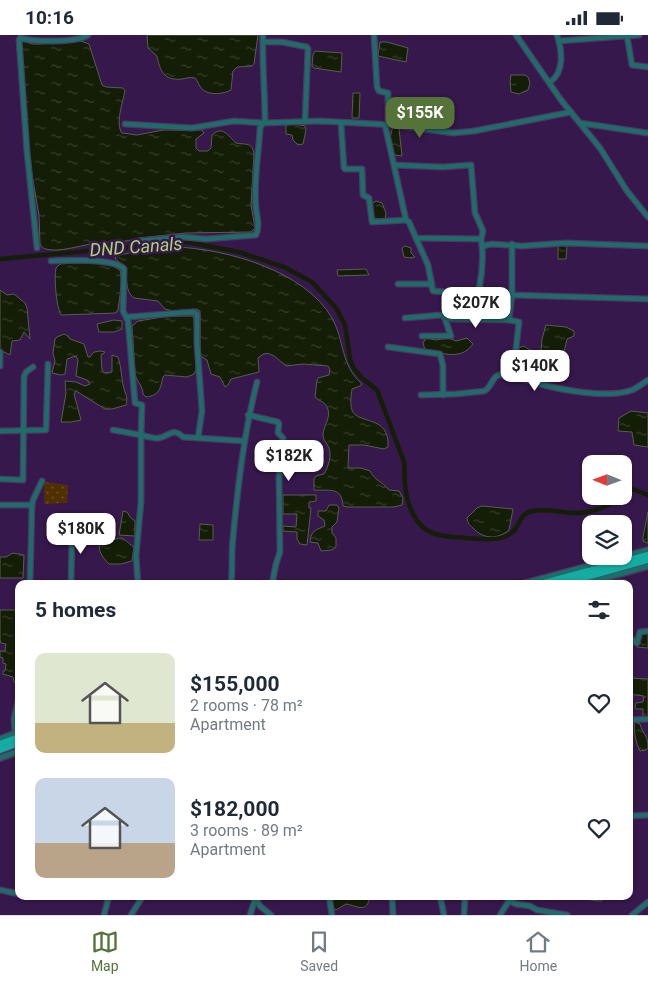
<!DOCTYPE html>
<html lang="en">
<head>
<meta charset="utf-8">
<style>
  :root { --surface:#fff; --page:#f2f2f3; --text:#1f2937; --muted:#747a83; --line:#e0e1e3; --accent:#557238 }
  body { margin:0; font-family:Roboto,sans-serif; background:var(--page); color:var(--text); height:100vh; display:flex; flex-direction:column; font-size:19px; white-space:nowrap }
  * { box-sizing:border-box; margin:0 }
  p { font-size:16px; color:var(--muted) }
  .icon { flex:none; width:28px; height:28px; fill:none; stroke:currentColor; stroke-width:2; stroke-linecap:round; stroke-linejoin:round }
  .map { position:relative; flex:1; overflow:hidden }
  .side { position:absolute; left:15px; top:545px; width:618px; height:320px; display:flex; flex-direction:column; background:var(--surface); border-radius:10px; box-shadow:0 1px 4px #0004 }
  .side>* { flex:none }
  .needle { width:32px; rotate:271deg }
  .tools { position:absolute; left:582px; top:420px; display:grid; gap:10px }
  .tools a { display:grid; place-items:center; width:50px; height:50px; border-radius:10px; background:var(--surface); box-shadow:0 1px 4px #0004; font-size:25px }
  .price { position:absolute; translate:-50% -42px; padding:0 11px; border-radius:10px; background:#fff; color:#222; font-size:16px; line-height:32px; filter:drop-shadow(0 1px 2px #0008) }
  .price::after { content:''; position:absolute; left:50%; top:30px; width:15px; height:11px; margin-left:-8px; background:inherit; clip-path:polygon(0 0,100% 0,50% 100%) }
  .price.selected { background:var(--accent); color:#fff }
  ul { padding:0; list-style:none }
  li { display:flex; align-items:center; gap:15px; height:125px; padding:0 20px }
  li span { display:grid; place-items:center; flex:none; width:140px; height:100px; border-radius:10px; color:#555 }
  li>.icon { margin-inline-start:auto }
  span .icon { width:60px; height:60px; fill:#fffc; stroke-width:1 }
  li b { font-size:21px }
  h2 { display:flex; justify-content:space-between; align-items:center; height:60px; padding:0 20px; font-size:21px }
  .status { display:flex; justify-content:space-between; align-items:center; height:35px; padding:0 25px; background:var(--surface); direction:ltr }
  .status svg { height:14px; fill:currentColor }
  .menu { display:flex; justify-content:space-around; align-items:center; height:70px; border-top:1px solid var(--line); background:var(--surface); font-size:14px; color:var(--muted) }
  .menu a { display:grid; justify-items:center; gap:2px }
  .menu .selected { color:var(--accent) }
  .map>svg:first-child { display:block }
  .park { fill:url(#park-dots) }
  .water { fill:url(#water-ripples); stroke:#585d50 }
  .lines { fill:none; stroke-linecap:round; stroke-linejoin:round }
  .canal { stroke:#141e06; stroke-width:4.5 }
  .minor-casing { stroke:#513665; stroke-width:7 }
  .tertiary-casing { stroke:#513665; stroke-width:8 }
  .primary-casing { stroke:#513665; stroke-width:9 }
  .minor { stroke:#1d6e68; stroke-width:4.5 }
  .tertiary { stroke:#1d6e68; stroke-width:5 }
  .primary { stroke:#15ada3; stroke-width:6 }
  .labels { text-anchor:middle; stroke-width:5; stroke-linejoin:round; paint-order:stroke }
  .water-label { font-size:18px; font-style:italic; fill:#abd56f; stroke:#36184c }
</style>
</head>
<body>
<div class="status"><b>10:16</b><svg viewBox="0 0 49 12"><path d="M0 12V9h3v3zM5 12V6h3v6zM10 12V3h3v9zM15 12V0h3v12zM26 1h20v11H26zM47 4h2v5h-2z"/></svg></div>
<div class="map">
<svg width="648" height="880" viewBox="0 0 648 880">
  <defs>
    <pattern id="park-dots" width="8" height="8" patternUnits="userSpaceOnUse" patternTransform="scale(1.25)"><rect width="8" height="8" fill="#502f03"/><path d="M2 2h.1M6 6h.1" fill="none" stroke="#6a4d29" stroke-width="1.8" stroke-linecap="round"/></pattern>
    <pattern id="water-ripples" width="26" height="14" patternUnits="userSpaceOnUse" patternTransform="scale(1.25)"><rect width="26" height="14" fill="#141e06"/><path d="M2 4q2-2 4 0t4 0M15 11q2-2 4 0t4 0" fill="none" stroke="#373f2b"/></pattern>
  </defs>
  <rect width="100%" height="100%" fill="#36184c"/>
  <path class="park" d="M44 447 68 450 67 468 44 469Z"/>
  <g class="water">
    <path d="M147 0H258L254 29 252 31 237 32 233 36 231 55C224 59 209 61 202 54 199 51 198 46 195 43 190 42 187 43 182 44 164 46 160 36 157 21L148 13Z"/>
    <path d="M21 5 32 9H41L81 6 89 9 102 50 106 52 123 53 125 56C123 66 115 89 122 98L137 100 163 95H202L204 98 196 104V113L199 116H208L211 113 212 100C223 90 228 101 236 108 247 110 252 107 254 119L251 170 255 193 251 197 186 198 139 203C125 208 110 206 96 208 82 210 58 218 46 214 42 213 42 212 40 209L39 180 27 111Z"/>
    <path d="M380 7H387L408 13 406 27 378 21Z"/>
    <path d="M315 16 342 18 341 37 314 33 312 31 313 20Z"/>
    <path d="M511 40H525L528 42 530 48 528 55 519 59 511 57 510 47Z"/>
    <path d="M353 58H360L359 83H352Z"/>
    <path d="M290 88 305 91 306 95 303 109 298 110 293 105 292 100 286 99V91Z"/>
    <path d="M393 92 399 94 402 121 395 120C389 109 389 103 393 92Z"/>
    <path d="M376 166 382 168 386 178 385 185 374 183 371 175 372 169Z"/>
    <path d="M558 210 567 211 566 224H558Z"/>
    <path d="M405 211 411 213V218L415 222 411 223 404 222 402 213Z"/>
    <path d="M176 212C227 214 305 236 332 283 345 307 340 329 362 349L360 351 352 354C351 360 350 369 352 375 357 390 390 379 388 412L384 414 364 410H349L348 432 349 433H361L370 436C377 448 381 445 389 455L399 456 403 463 402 470 394 472H348L343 471C342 451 329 456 314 455V444L316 441 324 439C328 432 332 422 329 413 326 407 323 405 323 399 324 390 332 381 327 372 325 367 319 366 315 362L317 345 318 343 329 340 330 334 328 331 303 329 286 331C277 324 269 312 258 323L259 337 231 344 228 350 225 352 220 342 211 339 207 325 200 321V276L197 274 173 276 165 274 158 266 134 263C124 256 128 242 125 231L115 224 116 221 143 215Z"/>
    <path d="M74 228C88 228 109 227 120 235L122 246 118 275 116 278 61 280C56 271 54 243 56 233L60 229Z"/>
    <path d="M366 234 369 240 338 241 337 235Z"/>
    <path d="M0 255 7 260 14 259 25 268 27 273 30 304 24 297 20 305 12 306 10 320 0 315Z"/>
    <path d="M169 281H192L194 283 196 335 194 339 187 342 165 340 163 342C160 354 160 360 146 362L143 359C143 351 137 347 135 339L132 291 138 286Z"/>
    <path d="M114 285 122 286V294L114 297H99L97 289Z"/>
    <path d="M546 290 566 292 574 296V301L567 304 564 317 556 319 553 323 549 324 546 332H539L534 344 518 341 513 336 518 313 524 311C529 315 534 317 541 316L542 304Z"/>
    <path d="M64 299 68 301 70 304 84 309 88 322H90L94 317 101 316 105 317 101 321 102 335 104 338 112 337V320L118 322C122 334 121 344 124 354 126 360 128 363 126 370L112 374H105L76 356 74 359 81 385 71 387H61L66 358 65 346 76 347 85 351 90 349 87 345 76 341 78 325 76 321 67 324 65 339 61 340 52 338 55 326 53 318 55 304 57 302Z"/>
    <path d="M426 303 436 305 449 303 456 306 467 303 473 309C461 326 443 318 425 315L423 308Z"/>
    <path d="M631 376 648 378V412L634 410 632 397 618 396 619 383Z"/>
    <path d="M283 460H316V466L309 467V473H311L307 510 300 509 297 504V497L283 496V491L296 492 297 479H283Z"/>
    <path d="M329 470H337L339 473 337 487 332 492V498L336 503V512L332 515 321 516 318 508 310 507C311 495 316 495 325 491L324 485 318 481V476H326Z"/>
    <path d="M482 471 513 474 509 495C497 505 483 504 473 493 469 489 468 489 467 483L477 473Z"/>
    <path d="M123 476 127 477 130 482 135 486V501L119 500Z"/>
    <path d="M648 477V508H647L643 506V502Z"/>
    <path d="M200 489 213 490V505H199Z"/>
    <path d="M103 502 109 506C127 501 119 502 134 512L132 526 121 529H109C102 522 97 515 100 505Z"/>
    <path d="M13 518 24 520 23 543H0V522H6Z"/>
    <path d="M618 545H625L631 549 633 557 630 564 629 549H610Z"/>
    <path d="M0 575H19L18 648 14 647 13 642 3 639V636H5L6 629 3 628V623L0 622V616H5L6 609 1 608 0 605Z"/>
    <path d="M641 597H648V613L637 612Z"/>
    <path d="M629 633 631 634V643L648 644V683L643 681V674H636L635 672 636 668 643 667 644 661 629 659Z"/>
    <path d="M635 687 640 689C643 700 648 699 648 713L646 715 640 716C636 708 633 696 635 687Z"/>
    <path d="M331 861H370C367 879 358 871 346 869L336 875 331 871Z"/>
    <path d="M566 861H604L601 866H598Z"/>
  </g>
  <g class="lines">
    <g class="canal">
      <path d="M0 224 187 207 239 217 284 232 312 247 336 273 345 290 350 324 354 334 362 343 377 355 404 427C405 435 404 442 405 450 407 469 415 493 435 499 445 502 456 502 466 503 479 504 495 506 507 501 521 495 517 478 533 476 548 473 561 478 575 478 590 478 611 472 621 461"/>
      <path d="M624 459 629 453 648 460"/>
    </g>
    <defs>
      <g id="minor">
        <path d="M263 0C262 30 265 58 265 87"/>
        <path d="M374 0 377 52 379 56 388 58V90"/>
        <path d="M516 0 561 65 600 113 627 156 648 182"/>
        <path d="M627 1 632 30 648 32"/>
        <path d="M559 6 639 0"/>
        <path d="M263 7H282L307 12 308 14 305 86"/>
        <path d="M550 47C565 37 562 15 557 0"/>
        <path d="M341 88 344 133 345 134H362L363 160 369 163 372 187 406 185 409 187 416 203 480 204H481L482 211 492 209 522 211 565 208 648 211"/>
        <path d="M580 88 648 98"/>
        <path d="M125 89 192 93 234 86 263 88 320 86 394 90 454 98 474 96 571 77"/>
        <path d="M385 90 406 185"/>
        <path d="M394 130 443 132 471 130 475 178 483 196 481 204"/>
        <path d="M416 203 428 230 432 250"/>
        <path d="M140 206 183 202 206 204 256 200C260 192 257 182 256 173 253 146 259 119 260 93L263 88"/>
        <path d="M512 209V260L648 264"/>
        <path d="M37 213 27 117 19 5 20 3C34 7 77 8 88 0"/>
        <path d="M51 226C66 225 115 223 124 234L123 276 128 286 135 368 142 370 141 400 113 395"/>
        <path d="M398 249H431L433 256 446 257 448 265 449 282"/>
        <path d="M127 282 193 277 197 279V308L202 376 198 403"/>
        <path d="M405 283 441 280 449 282 450 284 509 285 512 260"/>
        <path d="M470 284C479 261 484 236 482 211"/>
        <path d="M509 285 519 287 515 322 510 341"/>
        <path d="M422 301H451L444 281"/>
        <path d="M388 312 440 319 443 331V360"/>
        <path d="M0 331V317"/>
        <path d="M421 360 456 359 484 356C492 353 491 342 499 340 511 338 526 345 537 348 561 355 608 364 632 355 637 353 643 348 648 345"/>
        <path d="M248 380 278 387 279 389 278 398 283 403 279 442 280 517 276 529 272 549"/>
        <path d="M0 396 46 395 48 329"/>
        <path d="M0 444 23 445 24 342 26 337 33 332"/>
        <path d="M0 470H32"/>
        <path d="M70 496 72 500 71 549"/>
        <path d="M30 549 32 470 33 465 42 446"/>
        <path d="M138 549 136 521 141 467V400C146 401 154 404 159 403 170 401 172 392 183 402L244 406"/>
        <path d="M231 549C233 534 231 518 233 503 238 450 244 398 257 347"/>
        <path d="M629 603 637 608 640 597 648 596"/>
        <path d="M629 685 648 684"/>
        <path d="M15 699 14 684 19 661"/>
        <path d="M629 781 648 780"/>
        <path d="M0 855 19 859"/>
        <path d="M254 861 260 871 271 880"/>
        <path d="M329 861 332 880"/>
        <path d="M392 861 393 880"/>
        <path d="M440 861 444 880"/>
        <path d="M509 866 516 869 530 871 537 875 567 880"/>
        <path d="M104 880 109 861"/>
        <path d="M131 880 143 861"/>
        <path d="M250 880 255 865"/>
        <path d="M464 880 465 861"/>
        <path d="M500 880 512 861"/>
        <path d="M632 880 648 867"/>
      </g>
      <g id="tertiary">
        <path d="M522 549 648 515"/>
        <path d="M584 549 648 531"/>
        <path d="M0 704 19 697"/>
        <path d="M0 723 19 716"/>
      </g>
      <g id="primary">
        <path d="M540 549 648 520"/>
        <path d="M562 549 648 525"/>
        <path d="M0 709 19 702"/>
        <path d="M0 715 19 708"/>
      </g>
    </defs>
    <use href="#minor" class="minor-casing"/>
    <use href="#tertiary" class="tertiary-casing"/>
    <use href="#primary" class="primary-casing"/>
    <use href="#minor" class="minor"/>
    <use href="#tertiary" class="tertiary"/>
    <use href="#primary" class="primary"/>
  </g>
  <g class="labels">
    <g class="water-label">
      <text transform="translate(136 212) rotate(-4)" y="6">DND Canals</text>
    </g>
  </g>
</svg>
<div class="tools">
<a><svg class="needle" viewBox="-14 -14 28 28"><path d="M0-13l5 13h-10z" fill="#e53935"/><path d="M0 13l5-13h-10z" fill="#747a83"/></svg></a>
<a><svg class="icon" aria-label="layers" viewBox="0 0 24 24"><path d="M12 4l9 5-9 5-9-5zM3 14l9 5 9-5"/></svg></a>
</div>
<b class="price selected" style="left:420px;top:104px">$155K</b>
<b class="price" style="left:476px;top:294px">$207K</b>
<b class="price" style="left:535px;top:357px">$140K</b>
<b class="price" style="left:289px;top:447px">$182K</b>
<b class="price" style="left:81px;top:520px">$180K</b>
<section class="side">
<h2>5 homes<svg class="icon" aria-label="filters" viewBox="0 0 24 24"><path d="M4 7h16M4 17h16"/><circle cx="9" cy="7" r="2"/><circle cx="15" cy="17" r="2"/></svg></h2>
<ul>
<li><span style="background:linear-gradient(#dfe7d0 70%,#c2b280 0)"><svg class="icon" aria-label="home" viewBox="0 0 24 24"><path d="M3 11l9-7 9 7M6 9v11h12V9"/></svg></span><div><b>$155,000</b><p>2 rooms · 78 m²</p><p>Apartment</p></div><svg class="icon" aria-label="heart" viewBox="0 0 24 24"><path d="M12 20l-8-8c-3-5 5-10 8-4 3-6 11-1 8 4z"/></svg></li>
<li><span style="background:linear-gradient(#c9d6e8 65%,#b9a48a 0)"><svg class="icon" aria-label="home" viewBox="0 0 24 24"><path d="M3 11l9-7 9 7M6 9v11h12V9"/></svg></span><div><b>$182,000</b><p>3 rooms · 89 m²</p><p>Apartment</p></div><svg class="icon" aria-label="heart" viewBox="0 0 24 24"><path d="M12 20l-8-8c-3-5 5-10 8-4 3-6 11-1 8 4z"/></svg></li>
</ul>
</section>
</div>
<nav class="menu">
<a class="selected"><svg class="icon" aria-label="map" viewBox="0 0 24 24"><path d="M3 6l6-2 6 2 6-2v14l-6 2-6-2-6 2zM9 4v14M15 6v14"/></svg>Map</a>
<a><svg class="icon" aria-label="saved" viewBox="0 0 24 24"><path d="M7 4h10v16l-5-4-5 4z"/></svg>Saved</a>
<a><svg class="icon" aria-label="home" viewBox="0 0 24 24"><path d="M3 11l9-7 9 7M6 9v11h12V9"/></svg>Home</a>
</nav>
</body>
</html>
